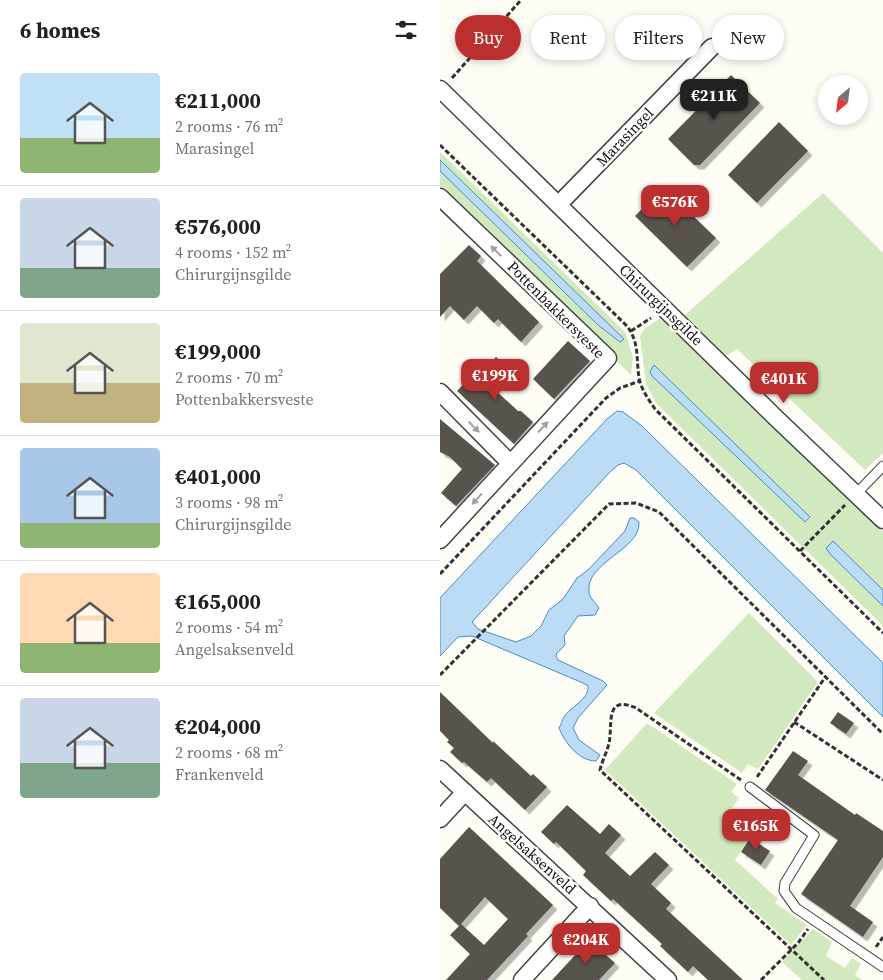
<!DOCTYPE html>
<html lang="en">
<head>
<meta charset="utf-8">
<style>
  :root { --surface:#fff; --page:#f6f6f6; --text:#202124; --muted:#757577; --line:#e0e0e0; --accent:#bb302e }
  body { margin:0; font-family:"Source Serif 4",serif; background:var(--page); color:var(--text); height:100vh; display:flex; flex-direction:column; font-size:19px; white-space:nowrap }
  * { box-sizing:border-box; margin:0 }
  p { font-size:16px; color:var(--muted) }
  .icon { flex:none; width:28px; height:28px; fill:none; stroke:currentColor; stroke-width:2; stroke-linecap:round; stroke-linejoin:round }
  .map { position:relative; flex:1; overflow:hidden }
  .sheet { display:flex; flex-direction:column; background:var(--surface); width:440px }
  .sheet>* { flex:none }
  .top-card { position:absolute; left:15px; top:15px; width:352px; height:45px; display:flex; gap:10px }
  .needle { width:32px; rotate:208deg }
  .buttons { position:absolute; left:378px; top:75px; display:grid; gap:10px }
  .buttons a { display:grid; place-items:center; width:50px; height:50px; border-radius:50%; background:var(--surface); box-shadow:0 2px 8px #0003; font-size:25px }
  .price { position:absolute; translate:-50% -42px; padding:0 11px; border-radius:10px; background:var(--accent); color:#fff; font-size:16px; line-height:32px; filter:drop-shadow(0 1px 2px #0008) }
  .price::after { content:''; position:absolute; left:50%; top:30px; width:15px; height:11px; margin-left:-8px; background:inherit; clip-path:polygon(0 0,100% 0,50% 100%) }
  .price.on { background:#222; color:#fff }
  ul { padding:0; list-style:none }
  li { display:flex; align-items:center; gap:15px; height:125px; padding:0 20px }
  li+li { border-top:1px solid var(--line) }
  li span { display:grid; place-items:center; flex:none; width:140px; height:100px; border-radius:5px; color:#555 }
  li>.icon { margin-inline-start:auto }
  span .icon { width:60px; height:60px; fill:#fffc; stroke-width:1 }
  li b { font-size:21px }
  h2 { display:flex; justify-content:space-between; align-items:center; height:60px; padding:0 20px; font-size:21px }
  .pill { padding:0 18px; border-radius:22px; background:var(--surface); box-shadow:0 2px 8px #0003; font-size:18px; line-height:45px }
  .pill.on { background:var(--accent); color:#fff }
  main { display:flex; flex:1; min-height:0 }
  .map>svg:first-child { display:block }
  .green { fill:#d2e8bf }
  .water { fill:#bcdbf4; stroke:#468cc7 }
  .building { fill:#59534d; fill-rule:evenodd; filter:url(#shadow) }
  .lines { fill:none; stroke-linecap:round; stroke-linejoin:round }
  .service-casing { stroke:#444; stroke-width:11 }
  .minor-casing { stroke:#444; stroke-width:19 }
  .path { stroke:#333; stroke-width:3; stroke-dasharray:5 2.5; stroke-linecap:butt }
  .service { stroke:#fff; stroke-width:9 }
  .minor { stroke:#fff; stroke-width:16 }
  .oneway { fill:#a0a0a0 }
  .labels { text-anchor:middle; stroke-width:5; stroke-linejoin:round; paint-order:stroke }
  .street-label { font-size:15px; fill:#111; stroke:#fff }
</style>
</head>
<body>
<main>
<section class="sheet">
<h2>6 homes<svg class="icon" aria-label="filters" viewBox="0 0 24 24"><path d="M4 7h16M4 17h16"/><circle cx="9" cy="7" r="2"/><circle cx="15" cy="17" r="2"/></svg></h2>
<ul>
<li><span style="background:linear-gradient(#bfe0f5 65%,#8fb573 0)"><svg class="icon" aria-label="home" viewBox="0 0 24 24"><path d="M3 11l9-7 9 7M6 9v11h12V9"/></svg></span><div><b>€211,000</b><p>2 rooms · 76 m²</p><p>Marasingel</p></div></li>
<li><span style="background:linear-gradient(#c9d6e8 70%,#7fa58c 0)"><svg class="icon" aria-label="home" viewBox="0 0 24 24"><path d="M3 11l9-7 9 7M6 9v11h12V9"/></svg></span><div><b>€576,000</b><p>4 rooms · 152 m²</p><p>Chirurgijnsgilde</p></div></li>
<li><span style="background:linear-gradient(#dfe7d0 60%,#c2b280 0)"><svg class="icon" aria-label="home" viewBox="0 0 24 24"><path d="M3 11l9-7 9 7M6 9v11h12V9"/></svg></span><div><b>€199,000</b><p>2 rooms · 70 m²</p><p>Pottenbakkersveste</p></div></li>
<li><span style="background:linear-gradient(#a9c7e8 75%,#8fb573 0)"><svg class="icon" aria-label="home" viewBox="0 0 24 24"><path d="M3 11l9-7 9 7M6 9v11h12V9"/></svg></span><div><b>€401,000</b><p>3 rooms · 98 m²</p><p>Chirurgijnsgilde</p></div></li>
<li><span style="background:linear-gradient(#ffd9b3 70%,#8fb573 0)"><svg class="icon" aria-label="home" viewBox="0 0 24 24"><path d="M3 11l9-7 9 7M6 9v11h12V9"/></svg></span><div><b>€165,000</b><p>2 rooms · 54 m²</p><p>Angelsaksenveld</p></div></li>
<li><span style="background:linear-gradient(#c9d6e8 65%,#7fa58c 0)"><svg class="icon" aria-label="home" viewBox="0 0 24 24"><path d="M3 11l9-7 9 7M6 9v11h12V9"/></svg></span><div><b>€204,000</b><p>2 rooms · 68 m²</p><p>Frankenveld</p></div></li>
</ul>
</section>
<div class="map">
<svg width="443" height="980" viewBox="0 0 443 980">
  <defs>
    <filter id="shadow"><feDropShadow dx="4.5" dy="4.5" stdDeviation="0" flood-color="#0004"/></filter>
  </defs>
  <rect width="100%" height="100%" fill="#fefdf5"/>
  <g class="green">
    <path d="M0 152 185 332 193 357 191 375 0 189V171L158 325 180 342 0 160Z"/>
    <path d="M383 193 443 253V453L425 470 297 349 286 356 245 315Z"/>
    <path d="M219 319 226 321 443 532V590L393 542 386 548 390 554 443 606V626L216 403 206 384 200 336 204 329Z"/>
    <path d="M309 613 378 682 318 769 308 764 302 773 214 713Z"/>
    <path d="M207 723 297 784 291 792 299 798 283 821 310 838 295 860 338 899 335 903 367 925 351 945 165 770Z"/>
    <path d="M373 929 392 942 386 956 405 968 412 958 421 964 415 975 422 980H362L342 962Z"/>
  </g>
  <g class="water">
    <path d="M0 160 184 339 180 342 158 325 0 171Z"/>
    <path d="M214 365 370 517 365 522 212 376 210 372Z"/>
    <path d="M177 411 183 412 202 426 443 663V717L196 470 184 463 178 465 169 473 32 622 38 629 76 642 91 636 101 626 109 610 123 599 137 578 148 570 185 531 190 518H194L199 522C201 550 145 562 149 592 150 599 156 603 159 608L155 615 138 616 124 636 125 645 117 653 116 656 118 660 163 681 167 685 138 718 133 728 139 740 160 755 156 761C139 761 125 743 119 728 121 725 122 720 124 717 131 706 149 700 148 686L143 683 32 636 18 637 0 656V598L167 419Z"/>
    <path d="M393 541 443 590V606L390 554 386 548Z"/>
  </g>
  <g class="building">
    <path d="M291 75 320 103 260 165H254L228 139Z"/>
    <path d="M339 122 368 151 317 203 288 175Z"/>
    <path d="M223 187 276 238 247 267 195 216Z"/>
    <path d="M29 245 41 256 37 261 99 322 81 342 58 319 54 323 37 306 24 320 10 306 0 317V274Z"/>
    <path d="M128 341 150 361 114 399 93 379Z"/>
    <path d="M56 357 70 369 53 388 78 411H81L93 422 74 444 17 391 33 374 37 377Z"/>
    <path d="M0 419 55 465 16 506 1 493 22 469 10 457 0 452Z"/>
    <path d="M0 692 53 743V741L91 776 93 774 107 787 85 810 51 778 47 782 24 762 22 763 10 752 14 748 7 742 9 740 0 731Z"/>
    <path d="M398 712 414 723 406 734 390 723Z"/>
    <path d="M353 751 368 761 358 775 415 815 416 813 443 831V857L410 906 433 922 423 937 361 894 398 840 325 790Z"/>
    <path d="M127 805 160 834 169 824 181 835 165 853 190 876 215 852 229 865 211 884 231 903 226 909 303 980H268L253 966 248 972 220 946 222 944 173 899 171 901 143 875 146 871 116 842 114 844 101 832Z"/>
    <path d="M29 827 113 905 86 934 88 936 47 980H6L30 954 10 935 19 926 0 908V859ZM45 897 68 919 44 945 21 924Z"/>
    <path d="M310 838 330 851 321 865 301 852Z"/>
    <path d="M149 940 175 963 159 980H112Z"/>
  </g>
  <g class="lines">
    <defs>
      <g id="service">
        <path d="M416 494 443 466"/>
        <path d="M310 787 374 835 345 883 344 891 356 908 443 967"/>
      </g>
      <g id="minor">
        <path d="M0 89 336 418 443 520"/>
        <path d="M0 197 168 358 0 540"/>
        <path d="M119 204 272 47"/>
        <path d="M0 392 70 463"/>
        <path d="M0 769 228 980"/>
        <path d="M0 819 25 792"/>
        <path d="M82 980 150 906"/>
      </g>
    </defs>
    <use href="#service" class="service-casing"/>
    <use href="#minor" class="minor-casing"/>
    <g class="path">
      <path d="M12 78 81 0"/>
      <path d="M0 145 187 326C201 345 195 361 200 382 203 392 209 400 215 409L443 633"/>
      <path d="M191 331 211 318"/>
      <path d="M360 551 405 505"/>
      <path d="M0 574 166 398 180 388 200 381"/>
      <path d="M0 675 169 504 196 503 219 512 443 734"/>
      <path d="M354 722 443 780"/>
      <path d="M317 777 386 676"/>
      <path d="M301 780 196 708C164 694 173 725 169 743 167 752 162 761 160 770L384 980"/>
      <path d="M436 947 443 937"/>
      <path d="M321 980 358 943 368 929"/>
    </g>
    <use href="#service" class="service"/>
    <use href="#minor" class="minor"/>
  </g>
  <defs><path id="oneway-solid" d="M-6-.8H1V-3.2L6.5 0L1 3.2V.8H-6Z" transform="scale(1.25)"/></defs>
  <g class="oneway">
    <use href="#oneway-solid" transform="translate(56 251) rotate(-136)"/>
    <use href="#oneway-solid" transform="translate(34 427) rotate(45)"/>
    <use href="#oneway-solid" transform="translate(103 427) rotate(-47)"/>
    <use href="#oneway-solid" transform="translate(37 499) rotate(132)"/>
  </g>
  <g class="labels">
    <g class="street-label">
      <text transform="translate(185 137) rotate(-46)" y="5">Marasingel</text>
      <text transform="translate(221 305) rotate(44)" y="5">Chirurgijnsgilde</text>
      <text transform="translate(116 310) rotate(45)" y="5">Pottenbakkersveste</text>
      <text transform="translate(92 854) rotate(42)" y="5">Angelsaksenveld</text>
    </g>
  </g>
</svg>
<div class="buttons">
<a><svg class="needle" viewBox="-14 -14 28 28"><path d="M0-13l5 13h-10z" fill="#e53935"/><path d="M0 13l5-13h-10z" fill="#757577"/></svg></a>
</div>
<b class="price on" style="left:274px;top:121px">€211K</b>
<b class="price" style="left:235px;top:227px">€576K</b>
<b class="price" style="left:55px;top:401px">€199K</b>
<b class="price" style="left:344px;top:404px">€401K</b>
<b class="price" style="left:316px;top:851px">€165K</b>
<b class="price" style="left:146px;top:965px">€204K</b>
<div class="top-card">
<a class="pill on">Buy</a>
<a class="pill">Rent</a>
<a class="pill">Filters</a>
<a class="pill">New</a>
</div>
</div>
</main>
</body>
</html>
